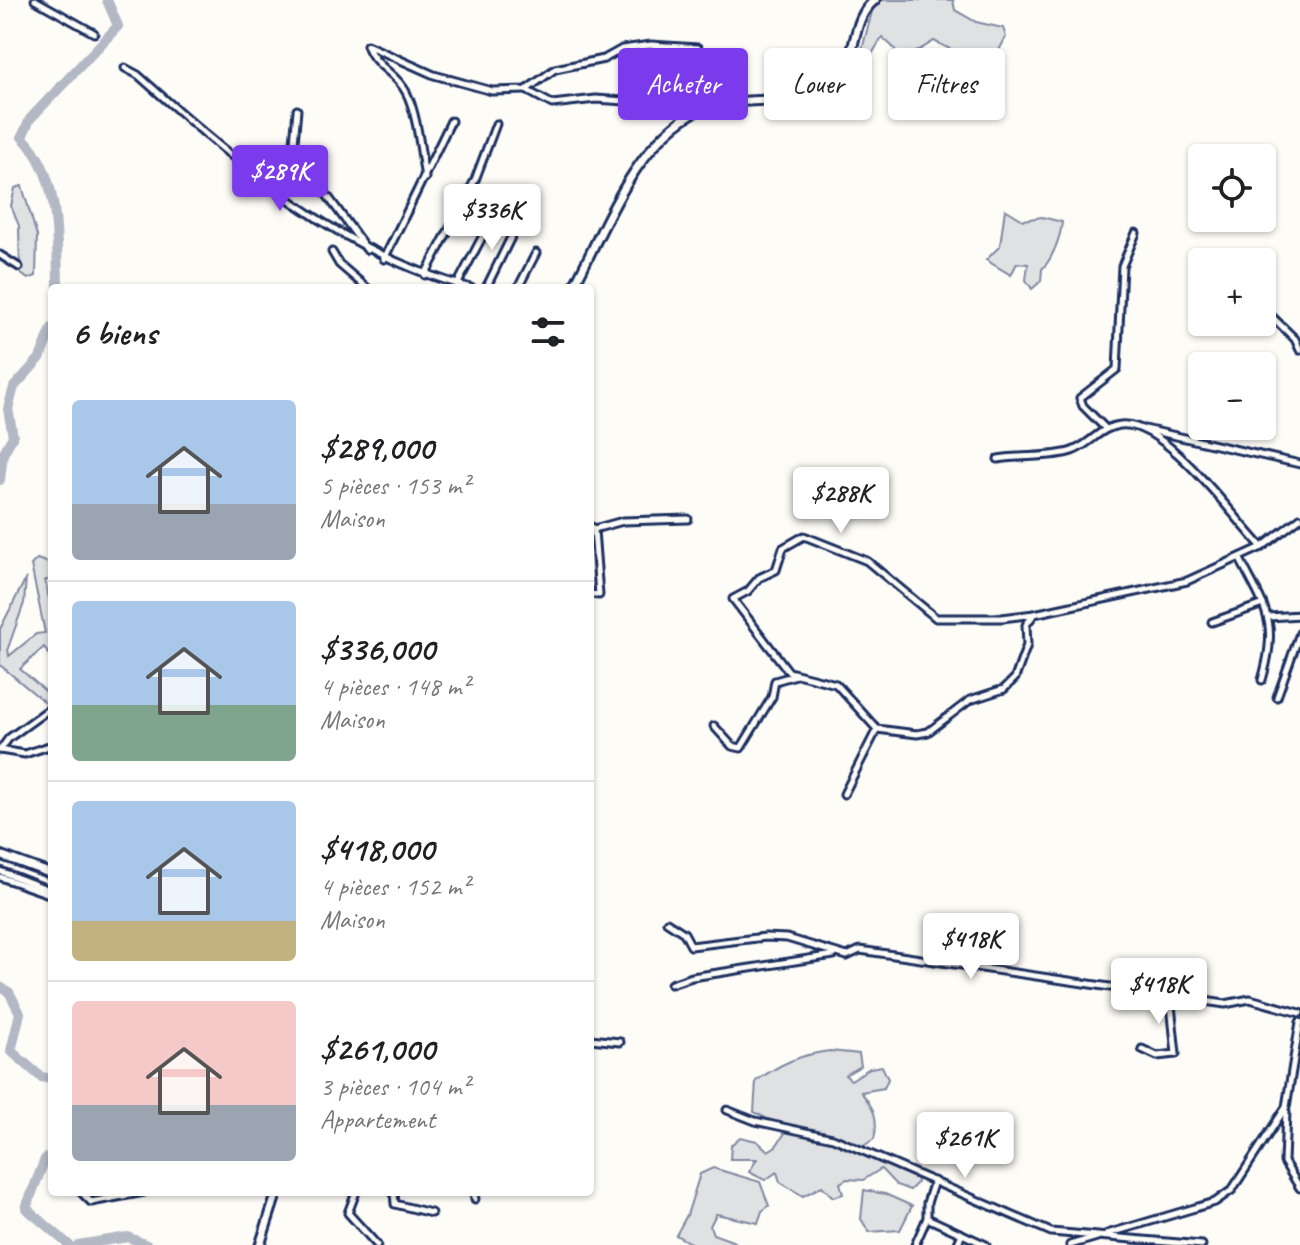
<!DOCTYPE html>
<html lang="fr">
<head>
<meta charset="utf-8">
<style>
  :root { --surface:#fff; --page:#f2f2f2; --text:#202124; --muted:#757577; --line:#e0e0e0; --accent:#7c3aed }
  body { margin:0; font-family:Caveat,sans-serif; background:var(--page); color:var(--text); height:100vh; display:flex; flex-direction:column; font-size:30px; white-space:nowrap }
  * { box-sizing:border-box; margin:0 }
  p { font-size:26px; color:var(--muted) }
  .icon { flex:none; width:44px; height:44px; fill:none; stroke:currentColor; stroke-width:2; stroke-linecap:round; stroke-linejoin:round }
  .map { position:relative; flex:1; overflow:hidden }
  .side { position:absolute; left:48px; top:284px; width:546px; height:912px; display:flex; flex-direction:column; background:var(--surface); border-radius:8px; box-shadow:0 2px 6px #0004 }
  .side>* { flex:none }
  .banner { position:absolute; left:618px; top:48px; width:562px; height:72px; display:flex; gap:16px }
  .buttons { position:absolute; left:1188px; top:144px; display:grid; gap:16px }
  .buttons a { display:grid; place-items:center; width:88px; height:88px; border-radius:8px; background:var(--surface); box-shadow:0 2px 6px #0004; font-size:40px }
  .price { position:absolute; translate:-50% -68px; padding:0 18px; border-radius:8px; background:#fff; color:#222; font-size:26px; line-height:52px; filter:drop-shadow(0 2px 4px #0008) }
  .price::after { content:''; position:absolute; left:50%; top:48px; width:24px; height:18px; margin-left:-12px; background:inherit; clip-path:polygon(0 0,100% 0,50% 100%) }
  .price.current { background:var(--accent); color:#fff }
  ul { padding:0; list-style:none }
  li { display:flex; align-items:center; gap:24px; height:200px; padding:0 24px }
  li+li { border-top:2px solid var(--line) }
  li span { display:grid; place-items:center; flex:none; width:224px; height:160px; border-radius:8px; color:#555 }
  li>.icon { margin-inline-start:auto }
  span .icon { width:96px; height:96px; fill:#fffc; stroke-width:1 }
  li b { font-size:34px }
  h2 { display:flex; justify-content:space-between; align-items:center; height:96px; padding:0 24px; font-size:34px }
  .pill { padding:0 28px; border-radius:8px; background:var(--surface); box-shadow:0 2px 6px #0004; font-size:28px; line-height:72px }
  .pill.current { background:var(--accent); color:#fff }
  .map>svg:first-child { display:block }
  .green { fill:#e0e1e3; stroke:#7e88a0; stroke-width:2 }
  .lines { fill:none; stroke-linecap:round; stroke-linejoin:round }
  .river { stroke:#b3b8c5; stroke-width:10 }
  .street-casing { stroke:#1b2f5e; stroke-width:11 }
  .secondary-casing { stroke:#1b2f5e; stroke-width:13 }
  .street { stroke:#fdfcf7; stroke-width:5 }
  .secondary { stroke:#fdfcf7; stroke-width:7 }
</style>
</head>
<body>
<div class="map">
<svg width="1300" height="1245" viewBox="0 0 1300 1245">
  <rect width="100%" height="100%" fill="#fdfcf7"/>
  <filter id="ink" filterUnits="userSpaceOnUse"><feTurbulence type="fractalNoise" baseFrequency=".0125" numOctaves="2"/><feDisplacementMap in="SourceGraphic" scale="16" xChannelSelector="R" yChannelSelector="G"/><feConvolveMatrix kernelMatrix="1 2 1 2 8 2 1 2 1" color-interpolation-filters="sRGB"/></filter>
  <g filter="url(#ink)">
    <g class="green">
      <path d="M875 0H953L955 10 976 22 1003 28 1006 37 996 56 970 59 934 41 913 54 904 77 892 73 895 49 882 37 871 56 858 65Z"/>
      <path d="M22 186 37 236 36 276 28 279 20 273 19 226 11 206 15 188Z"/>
      <path d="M1005 209 1023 220 1042 217 1062 222C1061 236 1052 260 1042 269L1041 281 1032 289 1026 280 1028 264 1017 263 1011 275 986 260 1000 246Z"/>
      <path d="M37 559 52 564V580H45L52 612V660L44 647 20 669 51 696 48 705 0 665V629L26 578 24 603 8 648 9 656 36 634 45 633 31 565Z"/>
      <path d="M830 1051 859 1054 861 1066 845 1075 851 1080 870 1068 882 1066 888 1079 884 1088 861 1092C874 1108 879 1119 874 1139L862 1147 915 1171 917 1183 910 1190 896 1185 881 1169 863 1180 847 1179 840 1183 843 1194 833 1197 822 1186 803 1196 780 1182 777 1172 765 1180 749 1172 757 1159H730L731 1145 740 1137 757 1141 768 1151 776 1146 785 1133 776 1123 754 1112 756 1081C780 1064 801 1054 830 1051Z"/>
      <path d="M713 1168 760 1182 769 1206 762 1211 758 1223 716 1214 710 1226 713 1234 735 1242V1245H694L676 1235 687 1215 700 1174Z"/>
      <path d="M864 1190 885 1194 912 1206 900 1230 869 1232 861 1219Z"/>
    </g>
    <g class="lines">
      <g class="river">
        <path d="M58 288C57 239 60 173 22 137L30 119 118 26 107 0"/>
        <path d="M0 480 3 454 13 436 8 409 14 387 40 358 52 328"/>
        <path d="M0 987 9 992 20 1013 11 1051 41 1077 52 1079"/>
        <path d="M52 1154 45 1159 26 1208 69 1245"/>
        <path d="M78 1245 128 1237 147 1245"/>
      </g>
      <defs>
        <g id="street">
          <path d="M35 0 94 33"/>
          <path d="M125 68 138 75C238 164 338 253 471 288"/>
          <path d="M526 90 552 104 596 99 696 106"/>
          <path d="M297 110 294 143 297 154 367 250"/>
          <path d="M425 178C421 154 417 112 406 92 395 71 376 69 367 45L434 75 492 91 526 90 555 69 604 59 622 49 651 45 698 48 691 100 700 110"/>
          <path d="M332 252 339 264 367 288"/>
          <path d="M0 255 19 267"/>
          <path d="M384 259 451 121"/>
          <path d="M425 275 475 180 496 124"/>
          <path d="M457 285 499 205"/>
          <path d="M486 288 519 221"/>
          <path d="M518 288 536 253"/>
          <path d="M1262 307 1295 339 1300 350"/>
          <path d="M1106 429 1083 406 1080 398 1117 369 1122 266 1136 233"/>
          <path d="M1145 429 1300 464"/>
          <path d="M998 459C1021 455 1052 458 1072 451 1090 445 1100 427 1120 425 1164 419 1233 517 1262 547"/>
          <path d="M590 526 594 529 623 521 688 519"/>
          <path d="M1240 559C1266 610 1279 622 1262 680"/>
          <path d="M590 594 599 595 594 530"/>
          <path d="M1034 614 1002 618H936L867 561 804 536 783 548 776 570 759 578 748 591 733 599 789 672 836 684 877 729 917 734 928 732 970 700 1004 689 1015 678 1027 645 1026 625 1034 614 1187 581 1262 547 1300 518"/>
          <path d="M1269 617 1300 615"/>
          <path d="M1212 622 1263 604"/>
          <path d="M1277 697 1300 633"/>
          <path d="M714 726 732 746 741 748 772 697 775 681 796 675"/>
          <path d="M0 750 9 738 52 707"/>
          <path d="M0 750 25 754 52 745"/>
          <path d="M844 794 877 729"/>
          <path d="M0 871 52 891"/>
          <path d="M0 877 52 895"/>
          <path d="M667 922 684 933 691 946 765 937 787 938 847 956 860 950 1225 1004 1250 999 1300 1013"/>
          <path d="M671 984 692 977 834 955"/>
          <path d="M590 1039 620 1042"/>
          <path d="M1142 1049 1157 1056 1176 1054 1170 995"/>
          <path d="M727 1110 755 1121 833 1138 1051 1232 1202 1245"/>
          <path d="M1286 1112 1284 1162 1300 1188"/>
          <path d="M81 1192 91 1202 144 1192"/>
          <path d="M356 1192 348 1213 377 1245"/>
          <path d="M394 1192 395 1204 431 1213"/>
          <path d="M474 1192 475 1199"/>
          <path d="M927 1218V1203L934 1181"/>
          <path d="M1107 1234 1215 1202 1232 1190 1286 1107 1300 1022"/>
          <path d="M915 1245 927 1218 986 1245"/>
          <path d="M957 1245 962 1234"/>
          <path d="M1070 1245 1097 1237"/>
        </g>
        <g id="secondary">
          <path d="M573 288C604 230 635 141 699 110 735 93 806 110 836 81 859 59 849 20 875 0"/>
          <path d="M0 855 52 874"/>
          <path d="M260 1245 277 1192"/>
        </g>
      </defs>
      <use href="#street" class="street-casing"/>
      <use href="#secondary" class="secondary-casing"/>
      <use href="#street" class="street"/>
      <use href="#secondary" class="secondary"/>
    </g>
  </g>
</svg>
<div class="buttons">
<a><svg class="icon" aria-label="locate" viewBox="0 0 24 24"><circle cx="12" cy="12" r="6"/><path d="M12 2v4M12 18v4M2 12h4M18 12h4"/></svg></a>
<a>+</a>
<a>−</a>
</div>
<b class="price current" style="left:280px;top:213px">$289K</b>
<b class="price" style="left:492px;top:252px">$336K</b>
<b class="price" style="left:841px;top:535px">$288K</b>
<b class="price" style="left:971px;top:981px">$418K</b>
<b class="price" style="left:1159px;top:1026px">$418K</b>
<b class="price" style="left:965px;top:1180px">$261K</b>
<div class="banner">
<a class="pill current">Acheter</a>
<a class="pill">Louer</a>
<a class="pill">Filtres</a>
</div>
<section class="side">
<h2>6 biens<svg class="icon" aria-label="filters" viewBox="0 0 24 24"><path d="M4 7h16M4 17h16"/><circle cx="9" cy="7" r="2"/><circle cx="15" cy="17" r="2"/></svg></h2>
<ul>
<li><span style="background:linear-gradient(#a9c7e8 65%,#9aa5b1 0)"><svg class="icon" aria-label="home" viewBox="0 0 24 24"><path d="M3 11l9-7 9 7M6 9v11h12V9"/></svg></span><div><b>$289,000</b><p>5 pièces · 153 m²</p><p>Maison</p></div></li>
<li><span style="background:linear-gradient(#a9c7e8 65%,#7fa58c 0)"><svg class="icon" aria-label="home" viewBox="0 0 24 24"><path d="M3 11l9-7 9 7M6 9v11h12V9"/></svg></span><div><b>$336,000</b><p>4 pièces · 148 m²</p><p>Maison</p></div></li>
<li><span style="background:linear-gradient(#a9c7e8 75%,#c2b280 0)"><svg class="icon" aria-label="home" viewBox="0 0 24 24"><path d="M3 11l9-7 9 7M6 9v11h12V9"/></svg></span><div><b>$418,000</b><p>4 pièces · 152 m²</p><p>Maison</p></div></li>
<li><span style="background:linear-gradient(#f6c9c9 65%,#9aa5b1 0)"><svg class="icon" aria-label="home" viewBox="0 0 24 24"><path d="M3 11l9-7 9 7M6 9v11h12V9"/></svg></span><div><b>$261,000</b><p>3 pièces · 104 m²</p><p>Appartement</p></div></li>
</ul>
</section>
</div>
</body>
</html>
